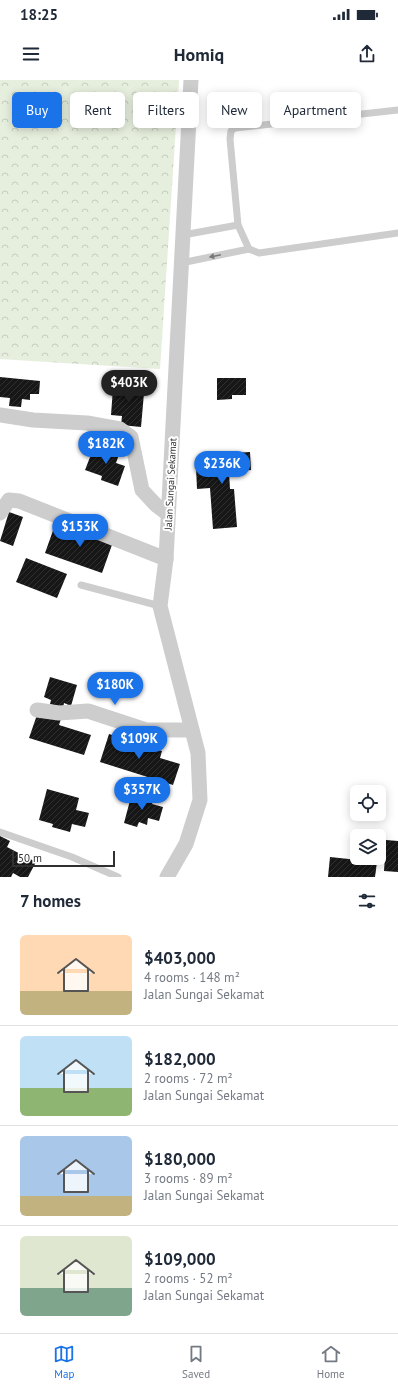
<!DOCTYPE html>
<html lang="en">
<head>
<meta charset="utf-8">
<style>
  :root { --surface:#fff; --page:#f6f6f7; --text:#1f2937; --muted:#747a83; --line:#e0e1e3; --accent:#1a73e8 }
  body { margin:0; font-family:"PT Sans",sans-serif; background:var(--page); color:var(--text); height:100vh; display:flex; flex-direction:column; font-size:15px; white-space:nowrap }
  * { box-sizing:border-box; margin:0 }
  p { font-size:13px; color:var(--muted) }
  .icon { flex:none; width:22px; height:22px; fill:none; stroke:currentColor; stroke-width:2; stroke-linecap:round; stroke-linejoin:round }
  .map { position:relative; height:797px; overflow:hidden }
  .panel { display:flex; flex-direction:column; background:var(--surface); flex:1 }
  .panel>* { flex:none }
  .guide { position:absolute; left:12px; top:12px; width:374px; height:36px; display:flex; gap:8px }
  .controls { position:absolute; left:350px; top:705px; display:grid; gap:8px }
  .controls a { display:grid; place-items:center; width:36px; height:36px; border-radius:6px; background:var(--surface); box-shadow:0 2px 10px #0003; font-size:20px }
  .scale { position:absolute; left:12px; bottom:10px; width:103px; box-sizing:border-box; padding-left:4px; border:2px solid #303030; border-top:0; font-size:11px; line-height:14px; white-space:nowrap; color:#303030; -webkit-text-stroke:3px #fff; paint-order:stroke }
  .price { position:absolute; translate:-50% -34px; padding:0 9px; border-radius:14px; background:var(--accent); color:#fff; font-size:13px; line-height:26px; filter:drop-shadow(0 1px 2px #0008) }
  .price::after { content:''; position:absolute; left:50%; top:24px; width:12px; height:9px; margin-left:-6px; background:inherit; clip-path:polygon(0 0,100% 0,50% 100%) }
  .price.on { background:#222; color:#fff }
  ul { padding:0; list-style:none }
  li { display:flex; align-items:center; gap:12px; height:100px; padding:0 20px }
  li+li { border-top:1px solid var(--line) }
  li span { display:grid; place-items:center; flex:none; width:112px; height:80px; border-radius:6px; color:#555 }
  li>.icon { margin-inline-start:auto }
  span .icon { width:48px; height:48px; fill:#fffc; stroke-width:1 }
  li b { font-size:17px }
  h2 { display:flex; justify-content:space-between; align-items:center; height:48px; padding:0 20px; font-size:17px }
  .tag { padding:0 14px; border-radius:6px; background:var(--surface); box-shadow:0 2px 10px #0003; font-size:14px; line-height:36px }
  .tag.on { background:var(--accent); color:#fff }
  .status { display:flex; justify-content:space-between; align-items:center; height:28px; padding:0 20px; background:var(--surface); direction:ltr }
  .status svg { height:11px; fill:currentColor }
  header { display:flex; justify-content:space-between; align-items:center; height:52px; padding:0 20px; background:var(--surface); font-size:18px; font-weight:800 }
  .tabs { display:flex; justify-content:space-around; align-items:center; height:56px; border-top:1px solid var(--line); background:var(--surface); font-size:11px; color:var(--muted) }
  .tabs a { display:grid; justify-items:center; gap:2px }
  .tabs .on { color:var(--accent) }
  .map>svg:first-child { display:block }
  .forest { fill:url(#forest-crowns) }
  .building { fill:url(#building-hatch) }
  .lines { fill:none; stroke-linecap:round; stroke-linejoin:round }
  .service { stroke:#cdcdcd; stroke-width:7 }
  .minor { stroke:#cdcdcd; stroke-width:15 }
  .oneway { fill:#777 }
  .labels { text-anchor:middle; stroke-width:4; stroke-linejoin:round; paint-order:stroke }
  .street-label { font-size:10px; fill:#303030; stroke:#fff }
</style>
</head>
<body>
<div class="status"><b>18:25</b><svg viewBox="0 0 49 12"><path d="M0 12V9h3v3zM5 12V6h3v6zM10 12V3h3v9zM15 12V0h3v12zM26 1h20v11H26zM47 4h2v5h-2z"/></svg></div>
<header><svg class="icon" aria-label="menu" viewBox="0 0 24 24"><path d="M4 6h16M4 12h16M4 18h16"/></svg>Homiq<svg class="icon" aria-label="share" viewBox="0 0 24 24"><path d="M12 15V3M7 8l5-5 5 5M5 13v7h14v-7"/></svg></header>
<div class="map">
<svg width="398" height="797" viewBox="0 0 398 797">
  <defs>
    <pattern id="forest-crowns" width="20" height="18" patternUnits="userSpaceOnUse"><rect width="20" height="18" fill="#e6eedd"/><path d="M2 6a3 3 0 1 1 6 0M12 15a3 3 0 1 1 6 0" fill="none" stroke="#c6ccbe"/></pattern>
    <pattern id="building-hatch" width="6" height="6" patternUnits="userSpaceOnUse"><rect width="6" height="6" fill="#171717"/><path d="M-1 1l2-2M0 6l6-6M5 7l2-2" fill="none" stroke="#303030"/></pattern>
  </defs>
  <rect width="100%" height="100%" fill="#fff"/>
  <path class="forest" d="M0 0H179L160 289 0 279Z"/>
  <g class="building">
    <path d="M0 297 40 301 39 314H30V320L22 319 21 327 9 326 10 318 0 317Z"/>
    <path d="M217 298H246V315H232V319L217 320Z"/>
    <path d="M130 300 145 302 141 347 121 345 122 336 111 335 113 308 129 309Z"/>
    <path d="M113 366 121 369 116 383 125 386 118 406 101 400 102 396 85 390 94 367 110 373Z"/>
    <path d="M250 372 251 390 229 392 230 409H234L237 447 213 449 210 408 197 409 196 387 201 386 200 375Z"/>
    <path d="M9 432 23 437 13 466 0 461Z"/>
    <path d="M55 445 72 451 74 447 113 462 102 493 45 473Z"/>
    <path d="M26 478 67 494 57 518 16 502Z"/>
    <path d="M50 597 77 605 71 626 64 623 63 628 50 624 51 620 44 617Z"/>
    <path d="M38 632 61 639 59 645 91 655 84 675 29 658Z"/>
    <path d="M109 654 162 671 160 678 180 684 173 705 100 682Z"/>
    <path d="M47 709 79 718 76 730 89 733 85 747 72 744 70 752 52 747 53 744 39 740Z"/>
    <path d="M132 713 154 719 152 724 163 727 159 741 148 738 147 745 139 742 137 747 124 743Z"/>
    <path d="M0 756 10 761 7 767 36 782 28 797H20L13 793 11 797H0Z"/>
    <path d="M386 760 398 761V792L384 791Z"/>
    <path d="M330 777 377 782 375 797H328Z"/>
  </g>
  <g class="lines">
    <g class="service">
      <path d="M183 155 238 145"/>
      <path d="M249 169 238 145 230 59 231 51 235 48 398 30"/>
      <path d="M181 183 249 169 259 173 398 153"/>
      <path d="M81 505 160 526"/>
      <path d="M0 752 72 777 118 797"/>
    </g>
    <g class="minor">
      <path d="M0 335 33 340 87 343 120 349 131 357 142 410 156 425 168 434"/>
      <path d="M0 433 9 420 19 421 166 479"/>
      <path d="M37 630 59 633 88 631 146 650H192"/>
      <path d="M167 797 186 764 200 720 198 673 160 526 166 479 191 0"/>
    </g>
  </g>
  <defs><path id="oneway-solid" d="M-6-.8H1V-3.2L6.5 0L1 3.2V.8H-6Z"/></defs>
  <use class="oneway" href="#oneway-solid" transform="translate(215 176) rotate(168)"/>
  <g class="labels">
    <g class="street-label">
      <text transform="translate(170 404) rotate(-87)" y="4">Jalan Sungai Sekamat</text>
    </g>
  </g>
</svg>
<div class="controls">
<a><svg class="icon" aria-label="locate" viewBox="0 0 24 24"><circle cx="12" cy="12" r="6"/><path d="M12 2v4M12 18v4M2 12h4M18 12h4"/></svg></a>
<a><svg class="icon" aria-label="layers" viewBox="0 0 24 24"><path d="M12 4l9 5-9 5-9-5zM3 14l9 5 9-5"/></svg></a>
</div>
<div class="scale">50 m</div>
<b class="price on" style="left:129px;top:324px">$403K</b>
<b class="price" style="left:106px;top:385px">$182K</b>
<b class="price" style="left:222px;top:405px">$236K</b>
<b class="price" style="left:80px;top:468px">$153K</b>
<b class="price" style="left:115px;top:626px">$180K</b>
<b class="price" style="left:139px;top:680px">$109K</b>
<b class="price" style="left:142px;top:731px">$357K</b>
<div class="guide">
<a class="tag on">Buy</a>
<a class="tag">Rent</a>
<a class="tag">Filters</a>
<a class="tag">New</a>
<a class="tag">Apartment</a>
</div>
</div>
<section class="panel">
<h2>7 homes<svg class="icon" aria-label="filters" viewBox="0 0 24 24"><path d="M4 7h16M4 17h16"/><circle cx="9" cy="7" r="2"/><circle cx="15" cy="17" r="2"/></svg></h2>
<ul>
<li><span style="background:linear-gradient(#ffd9b3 70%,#c2b280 0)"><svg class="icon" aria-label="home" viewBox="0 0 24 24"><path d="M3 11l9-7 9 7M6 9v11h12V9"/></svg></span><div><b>$403,000</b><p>4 rooms · 148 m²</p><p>Jalan Sungai Sekamat</p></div></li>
<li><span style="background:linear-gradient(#bfe0f5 65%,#8fb573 0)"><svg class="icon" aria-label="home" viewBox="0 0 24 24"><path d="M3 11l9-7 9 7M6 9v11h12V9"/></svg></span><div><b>$182,000</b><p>2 rooms · 72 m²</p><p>Jalan Sungai Sekamat</p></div></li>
<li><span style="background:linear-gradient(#a9c7e8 75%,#c2b280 0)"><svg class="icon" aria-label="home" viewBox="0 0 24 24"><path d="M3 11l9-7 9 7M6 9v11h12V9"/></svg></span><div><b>$180,000</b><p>3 rooms · 89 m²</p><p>Jalan Sungai Sekamat</p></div></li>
<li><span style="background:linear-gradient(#dfe7d0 65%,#7fa58c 0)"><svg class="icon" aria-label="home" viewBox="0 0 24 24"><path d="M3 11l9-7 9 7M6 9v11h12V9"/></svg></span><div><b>$109,000</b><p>2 rooms · 52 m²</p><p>Jalan Sungai Sekamat</p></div></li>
</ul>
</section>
<nav class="tabs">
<a class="on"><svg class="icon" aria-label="map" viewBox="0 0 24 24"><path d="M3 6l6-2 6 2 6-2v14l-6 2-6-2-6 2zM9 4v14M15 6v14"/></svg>Map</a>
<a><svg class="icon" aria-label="saved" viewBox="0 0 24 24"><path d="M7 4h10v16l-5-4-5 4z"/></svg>Saved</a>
<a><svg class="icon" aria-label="home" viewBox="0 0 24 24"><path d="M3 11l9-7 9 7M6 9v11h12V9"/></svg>Home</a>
</nav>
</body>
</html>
